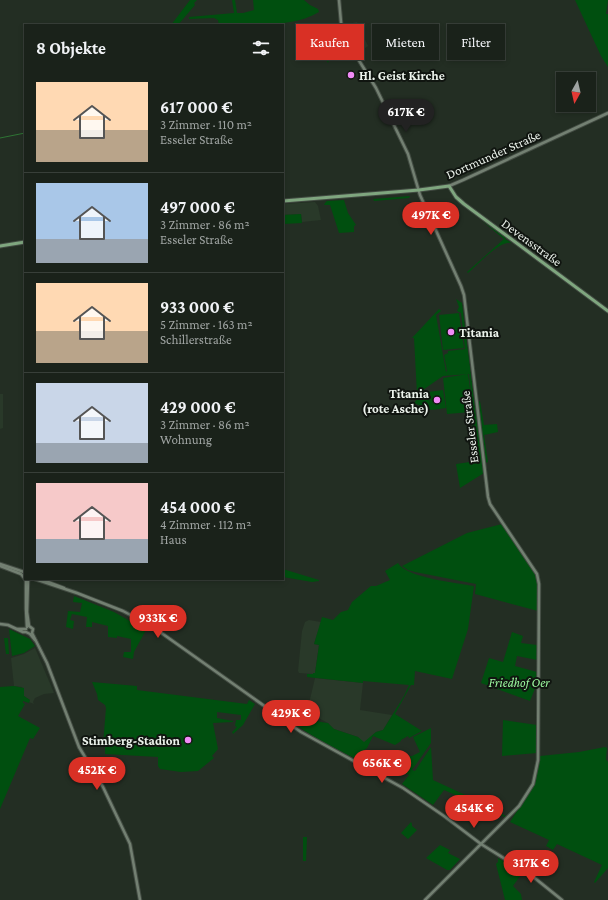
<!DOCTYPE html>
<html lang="de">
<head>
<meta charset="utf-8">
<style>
  :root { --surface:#1a221a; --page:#232a23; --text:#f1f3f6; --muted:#9fa4a2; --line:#383f39; --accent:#d93025 }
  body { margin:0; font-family:"Crimson Pro",serif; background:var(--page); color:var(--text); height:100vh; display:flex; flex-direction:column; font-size:15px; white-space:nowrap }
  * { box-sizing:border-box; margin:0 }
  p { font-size:13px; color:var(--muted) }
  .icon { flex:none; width:22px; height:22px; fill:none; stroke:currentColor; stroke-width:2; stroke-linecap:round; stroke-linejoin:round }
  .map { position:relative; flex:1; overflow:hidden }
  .side { position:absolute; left:24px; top:24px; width:260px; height:556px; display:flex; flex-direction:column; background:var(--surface); border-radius:0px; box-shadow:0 2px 6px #0003,0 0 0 1px var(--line) }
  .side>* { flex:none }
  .hud { position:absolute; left:296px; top:24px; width:252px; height:36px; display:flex; gap:8px }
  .needle { width:26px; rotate:188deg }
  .fabs { position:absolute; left:556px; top:72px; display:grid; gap:8px }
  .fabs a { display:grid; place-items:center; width:40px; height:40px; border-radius:0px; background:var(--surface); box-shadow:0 2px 6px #0003,0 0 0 1px var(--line); font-size:20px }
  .price { position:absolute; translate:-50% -34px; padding:0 9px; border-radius:14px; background:var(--accent); color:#fff; font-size:13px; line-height:26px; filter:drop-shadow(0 1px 2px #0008) }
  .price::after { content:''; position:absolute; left:50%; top:24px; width:12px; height:9px; margin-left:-6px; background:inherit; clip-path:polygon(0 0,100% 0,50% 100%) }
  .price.on { background:#222; color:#fff }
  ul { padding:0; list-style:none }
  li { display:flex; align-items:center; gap:12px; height:100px; padding:0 12px }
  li+li { border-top:1px solid var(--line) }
  li span { display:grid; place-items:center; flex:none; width:112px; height:80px; border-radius:0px; color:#555 }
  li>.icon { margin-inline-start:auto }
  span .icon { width:48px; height:48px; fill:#fffc; stroke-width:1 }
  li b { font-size:17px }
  h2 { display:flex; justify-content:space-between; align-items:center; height:48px; padding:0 12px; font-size:17px }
  .tag { padding:0 14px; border-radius:0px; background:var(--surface); box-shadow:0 2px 6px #0003,0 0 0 1px var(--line); font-size:14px; line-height:36px }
  .tag.on { background:var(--accent); color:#fff }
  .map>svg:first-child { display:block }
  .built { fill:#293929 }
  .green { fill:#004f0f }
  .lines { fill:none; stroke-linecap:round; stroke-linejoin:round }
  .stream { stroke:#2e7434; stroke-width:1 }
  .secondary-casing { stroke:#424b42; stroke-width:4.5 }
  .primary-casing { stroke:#424b42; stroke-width:5 }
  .secondary { stroke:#738072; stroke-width:2.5 }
  .primary { stroke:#7fa67f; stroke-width:3 }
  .poi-dot { fill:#f08bf6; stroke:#101510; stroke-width:1.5 }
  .labels { text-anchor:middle; stroke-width:4; stroke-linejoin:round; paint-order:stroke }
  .poi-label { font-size:13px; font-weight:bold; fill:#ecf3ec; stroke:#101510; text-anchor:start }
  .street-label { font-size:13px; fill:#ecf3ec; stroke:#101510 }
  .park-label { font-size:13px; font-style:italic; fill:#9bf89f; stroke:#101510 }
</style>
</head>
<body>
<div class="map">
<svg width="608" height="900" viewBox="0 0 608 900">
  <rect width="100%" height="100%" fill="#232e23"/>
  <g class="built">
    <path d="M357 22 368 46 358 53 346 32 344 25Z"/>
    <path d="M315 202 318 206 321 220 302 222 301 214 283 215V204Z"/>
    <path d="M0 394H3V428L0 429Z"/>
    <path d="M309 620 321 622 314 644 319 645 315 673 313 674 299 673 298 671 302 631 305 622Z"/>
    <path d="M35 648 54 693 44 694 35 698 33 702 34 704 29 702 30 700 24 696 22 687 14 686 11 658 24 654Z"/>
    <path d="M315 678 363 683 360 710 392 715 383 730 376 732 364 743 358 737 334 729 328 723 307 712Z"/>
  </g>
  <g class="green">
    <path d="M190 0H197L194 3 195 5 178 25H171Z"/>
    <path d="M232 0H235L237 13H243L254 10 253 0H304L310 5 318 9 319 12C293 28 249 25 219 25L218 20 214 18 189 19V17L234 13Z"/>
    <path d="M575 0H608L606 14H608V67L601 56Z"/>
    <path d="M312 37H324L322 39 323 42 334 43 335 44 328 63Z"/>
    <path d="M410 196 409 198 374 201 373 199Z"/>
    <path d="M344 200 348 213 356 225 354 226V232L339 233 330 205H324L325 203 327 201Z"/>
    <path d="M301 214 302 223 283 224V215Z"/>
    <path d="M481 220 506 238 505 239 512 243C499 240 478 265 468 273L467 272 504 239Z"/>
    <path d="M456 299 462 303 476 416H479L477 402 480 401 484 425 497 424 498 432 484 435 488 462 483 464 484 473 460 488 456 464 477 461 471 412 447 414 443 378 468 374 473 411 469 374 443 376 417 394 414 338H412L439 309 441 311 436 315 446 372 447 371 444 355 448 353V351L465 349 461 313 457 311 459 307Z"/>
    <path d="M459 313 464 348 443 350 439 315Z"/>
    <path d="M443 390 446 408 431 410 414 403 422 393 427 392 430 404 428 392Z"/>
    <path d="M502 524 536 575 538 585V611L475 594 476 584 415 572 408 570 402 566 467 533Z"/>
    <path d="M398 563C407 578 457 583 474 586L468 629 452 679 415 671 414 685H411L395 714 422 731 409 738 408 736 401 740V741L395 745 373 736 367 748 362 752 358 760C332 747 308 735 285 717L289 714 298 716 300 712C309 719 317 722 328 723L334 729 358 737 364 742 376 732 383 730 404 696 409 685 363 681V683L307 677V674H313V673H315L319 645 314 644 322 617 333 620 341 612 348 610 352 602 371 586H376L390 580 385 571Z"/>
    <path d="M283 569 319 580V581L312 582 283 577Z"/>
    <path d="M74 596 114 612 146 630 134 652 133 659 123 657 124 652H131V639L117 636V638L108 637V626L92 622V627H86L87 617 72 614 70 620 74 621 73 629 66 627 68 611 80 612 82 603 73 602Z"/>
    <path d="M9 629 30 639 35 646 24 653 12 656Z"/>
    <path d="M512 632 523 636 521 643 537 645V660L517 656 515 666 537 672 536 686 530 701 481 683 489 658 503 662Z"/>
    <path d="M4 638H8L9 654H6Z"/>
    <path d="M92 682 137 686V690L247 704 249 700 255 704 243 725 233 734 232 732 237 727 235 726 236 720H241V715L217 712V718L233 721V722L213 723 218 749 212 756 214 758 198 771 181 772 160 769 158 766V757L105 754V745L103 744 106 708 105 705 98 700 97 694Z"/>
    <path d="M14 686 24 688V696L30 700 29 703 23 701V703L25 704 18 716 40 728 33 739 30 738 0 809V687Z"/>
    <path d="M503 720 537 725V753L502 756Z"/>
    <path d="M431 728V743L412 770 415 771 431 747 433 780 502 812V814L506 816 505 817 444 790 433 805 402 784 409 775 388 765 391 757 401 762 404 757 412 756 420 752 413 737Z"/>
    <path d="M605 747 607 748 606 759 608 762V868L595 883 594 882 602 865 557 844 553 850 546 846 549 840 510 822 534 784 540 756 579 752Z"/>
    <path d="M411 822 412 824V826L417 830 408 839 401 833Z"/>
    <path d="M303 837H307L306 861H303Z"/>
    <path d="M440 845 450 850 448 853 460 859 450 870H447L426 858Z"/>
    <path d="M498 858 523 872 513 886 521 894 522 900H505L496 864 498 862Z"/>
  </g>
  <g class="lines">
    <path class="stream" d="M0 138 25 133"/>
    <defs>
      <g id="secondary">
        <path d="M339 0 342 33 376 88 408 154 420 195 461 286 464 295 488 497 490 504 537 574 539 584 538 760 533 784 519 806 425 900"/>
        <path d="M449 186 463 180 608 113"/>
        <path d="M0 564 24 572"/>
        <path d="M0 566 21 574 25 579H30"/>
        <path d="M35 579 77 593 123 611 153 627 301 732 403 788 444 816 481 844 531 875 562 900"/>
        <path d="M40 579 64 588"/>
        <path d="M26 580V609L27 627"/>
        <path d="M28 580 27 612 29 626 33 629 32 633 47 663 79 747 103 787 130 844 140 900"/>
        <path d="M0 624 8 625 23 632H26L30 634 35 640"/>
        <path d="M17 629H26"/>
      </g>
      <g id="primary">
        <path d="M283 201 419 190 449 186 456 197 464 204 608 311"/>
        <path d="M0 246 25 242"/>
      </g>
    </defs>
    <use href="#secondary" class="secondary-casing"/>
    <use href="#primary" class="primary-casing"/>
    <use href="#secondary" class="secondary"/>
    <use href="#primary" class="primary"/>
  </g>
  <g class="poi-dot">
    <circle cx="351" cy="75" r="4"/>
    <circle cx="451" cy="332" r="4"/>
    <circle cx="437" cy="400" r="4"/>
    <circle cx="188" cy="740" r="4"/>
  </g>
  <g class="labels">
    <g class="poi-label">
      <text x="359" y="80">Hl. Geist Kirche</text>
      <text x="459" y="337">Titania</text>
      <text x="429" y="398" text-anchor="end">Titania<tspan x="429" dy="15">(rote Asche)</tspan></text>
      <text x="180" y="745" text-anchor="end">Stimberg-Stadion</text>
    </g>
    <g class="street-label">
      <text transform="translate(493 154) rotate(-24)" y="5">Dortmunder Straße</text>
      <text transform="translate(532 242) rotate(36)" y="5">Devensstraße</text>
      <text transform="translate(469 427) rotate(-97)" y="5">Esseler Straße</text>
    </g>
    <g class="park-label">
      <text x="519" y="687">Friedhof Oer</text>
    </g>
  </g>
</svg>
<div class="fabs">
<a><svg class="needle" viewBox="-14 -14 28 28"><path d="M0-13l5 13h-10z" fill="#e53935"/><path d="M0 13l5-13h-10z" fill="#9fa4a2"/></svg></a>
</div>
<b class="price on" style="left:406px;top:133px">617K €</b>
<b class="price" style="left:431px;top:236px">497K €</b>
<b class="price" style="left:158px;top:639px">933K €</b>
<b class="price" style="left:291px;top:734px">429K €</b>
<b class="price" style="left:382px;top:784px">656K €</b>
<b class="price" style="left:97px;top:791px">452K €</b>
<b class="price" style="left:474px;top:829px">454K €</b>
<b class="price" style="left:531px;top:884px">317K €</b>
<div class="hud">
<a class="tag on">Kaufen</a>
<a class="tag">Mieten</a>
<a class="tag">Filter</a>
</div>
<section class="side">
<h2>8 Objekte<svg class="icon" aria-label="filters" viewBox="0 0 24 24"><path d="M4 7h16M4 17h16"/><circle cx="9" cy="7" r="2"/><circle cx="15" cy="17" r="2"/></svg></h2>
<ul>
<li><span style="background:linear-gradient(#ffd9b3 60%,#b9a48a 0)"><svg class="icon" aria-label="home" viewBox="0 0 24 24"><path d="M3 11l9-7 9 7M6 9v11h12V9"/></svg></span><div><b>617 000 €</b><p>3 Zimmer · 110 m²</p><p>Esseler Straße</p></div></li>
<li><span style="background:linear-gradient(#a9c7e8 70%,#9aa5b1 0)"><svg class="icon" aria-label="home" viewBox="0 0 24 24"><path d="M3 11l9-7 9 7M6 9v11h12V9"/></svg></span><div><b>497 000 €</b><p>3 Zimmer · 86 m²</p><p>Esseler Straße</p></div></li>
<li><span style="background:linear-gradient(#ffd9b3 60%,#b9a48a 0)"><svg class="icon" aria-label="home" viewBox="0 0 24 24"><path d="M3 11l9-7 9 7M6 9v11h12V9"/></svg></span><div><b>933 000 €</b><p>5 Zimmer · 163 m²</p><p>Schillerstraße</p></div></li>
<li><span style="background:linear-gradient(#c9d6e8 75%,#9aa5b1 0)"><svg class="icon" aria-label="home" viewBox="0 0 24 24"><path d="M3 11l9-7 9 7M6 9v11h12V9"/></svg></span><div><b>429 000 €</b><p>3 Zimmer · 86 m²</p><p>Wohnung</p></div></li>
<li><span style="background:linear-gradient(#f6c9c9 70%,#9aa5b1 0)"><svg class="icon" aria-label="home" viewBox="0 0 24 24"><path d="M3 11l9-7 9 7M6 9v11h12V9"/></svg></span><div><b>454 000 €</b><p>4 Zimmer · 112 m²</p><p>Haus</p></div></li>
</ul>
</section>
</div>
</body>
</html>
